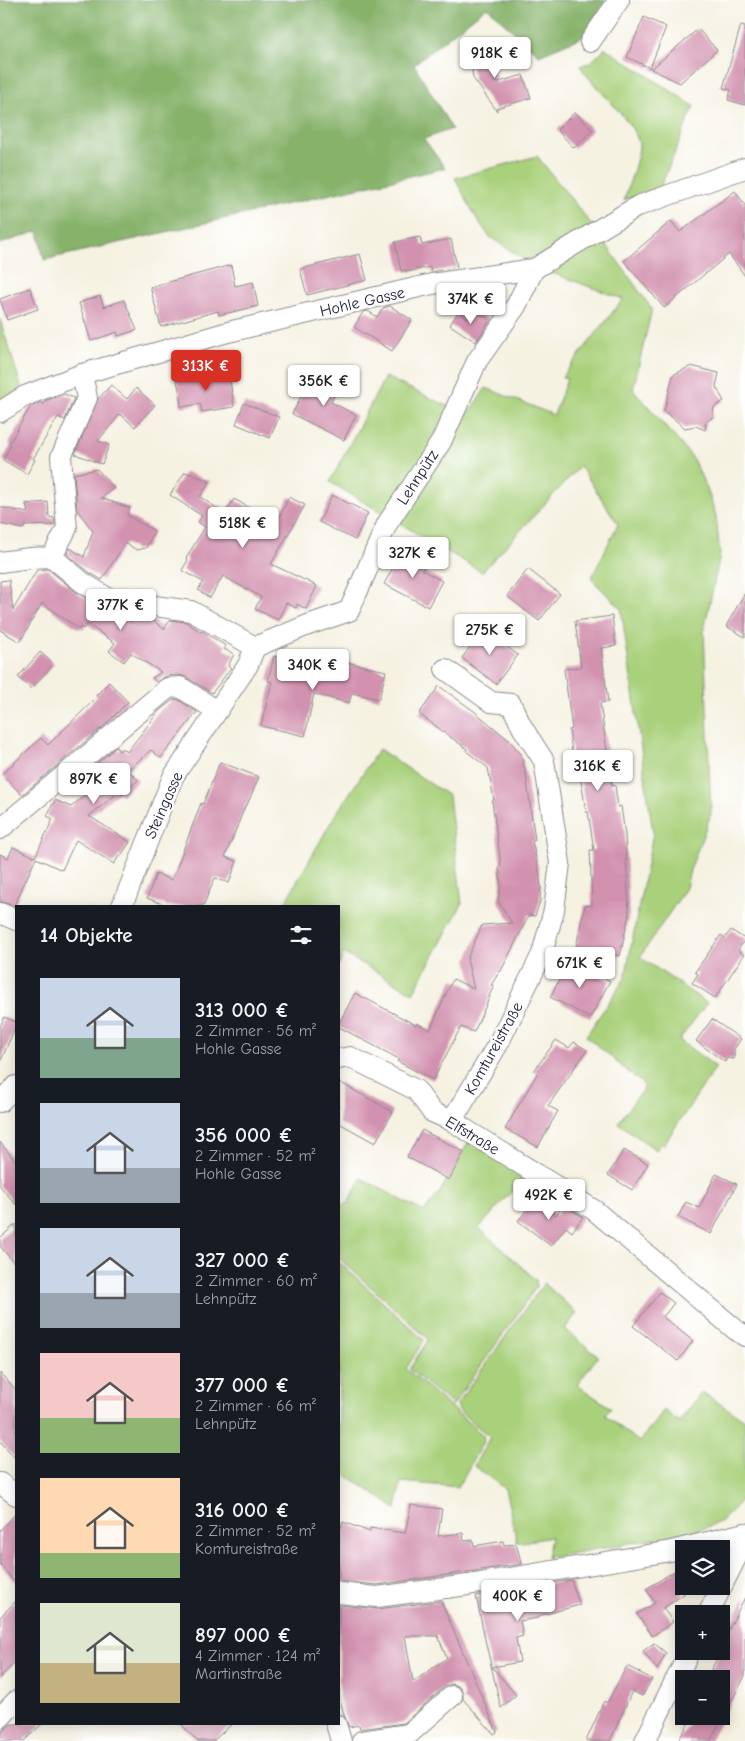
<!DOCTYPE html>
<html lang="de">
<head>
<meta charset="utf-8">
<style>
  :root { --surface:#171b24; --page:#242831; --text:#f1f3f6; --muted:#9ea1a6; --accent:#d93025 }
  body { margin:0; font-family:"Comic Neue",sans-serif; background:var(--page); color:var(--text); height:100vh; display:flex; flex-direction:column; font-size:19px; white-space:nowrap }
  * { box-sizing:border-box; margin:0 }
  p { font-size:16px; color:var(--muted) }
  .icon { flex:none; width:28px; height:28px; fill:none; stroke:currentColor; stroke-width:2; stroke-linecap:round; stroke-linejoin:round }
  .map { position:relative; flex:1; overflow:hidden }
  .panel { position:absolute; left:15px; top:905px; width:325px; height:820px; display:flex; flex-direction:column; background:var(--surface); border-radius:0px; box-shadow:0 2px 12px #0003 }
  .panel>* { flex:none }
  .controls { position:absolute; left:675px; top:1540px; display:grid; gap:10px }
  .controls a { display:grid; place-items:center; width:55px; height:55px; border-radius:0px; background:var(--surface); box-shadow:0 2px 12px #0003; font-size:25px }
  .price { position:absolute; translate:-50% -42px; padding:0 11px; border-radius:5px; background:#fff; color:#222; font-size:16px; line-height:32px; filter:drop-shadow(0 1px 2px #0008) }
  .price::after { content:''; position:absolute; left:50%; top:30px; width:15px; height:11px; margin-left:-8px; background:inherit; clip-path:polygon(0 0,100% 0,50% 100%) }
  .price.selected { background:var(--accent); color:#fff }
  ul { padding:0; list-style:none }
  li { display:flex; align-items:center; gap:15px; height:125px; padding:0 25px }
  li span { display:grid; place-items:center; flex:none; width:140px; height:100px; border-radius:0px; color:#555 }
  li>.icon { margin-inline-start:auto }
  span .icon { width:60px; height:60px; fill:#fffc; stroke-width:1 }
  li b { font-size:21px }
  h2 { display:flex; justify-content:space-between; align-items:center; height:60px; padding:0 25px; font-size:21px }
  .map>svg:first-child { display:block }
  .green { fill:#a9d07a; stroke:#66795a }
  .forest { fill:#86b26a; stroke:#546a52 }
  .building { fill:#d291ae; fill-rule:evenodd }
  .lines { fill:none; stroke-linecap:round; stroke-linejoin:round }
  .minor-casing { stroke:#8c8a8e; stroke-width:22 }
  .minor { stroke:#fff; stroke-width:20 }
  .labels { text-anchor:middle; stroke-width:5; stroke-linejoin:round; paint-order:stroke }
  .street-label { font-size:16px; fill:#22223b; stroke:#fff }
</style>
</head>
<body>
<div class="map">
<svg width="745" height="1741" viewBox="0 0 745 1741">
  <rect width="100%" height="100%" fill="#fff"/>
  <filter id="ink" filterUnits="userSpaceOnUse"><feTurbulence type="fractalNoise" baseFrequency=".02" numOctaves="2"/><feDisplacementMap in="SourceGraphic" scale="10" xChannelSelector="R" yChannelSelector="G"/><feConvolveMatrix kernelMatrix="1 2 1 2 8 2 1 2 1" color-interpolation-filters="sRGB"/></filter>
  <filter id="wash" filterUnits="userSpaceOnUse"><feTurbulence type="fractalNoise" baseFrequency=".0096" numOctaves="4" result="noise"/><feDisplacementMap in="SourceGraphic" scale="20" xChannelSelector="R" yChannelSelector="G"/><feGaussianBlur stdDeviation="1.12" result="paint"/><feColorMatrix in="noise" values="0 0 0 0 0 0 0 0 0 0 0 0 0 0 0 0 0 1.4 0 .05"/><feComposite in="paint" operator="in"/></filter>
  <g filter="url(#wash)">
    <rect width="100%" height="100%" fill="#f5f2e2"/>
    <g class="green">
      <path d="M605 48 694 106 660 188 624 200C628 186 638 161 639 147 640 126 592 86 580 66L591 62Z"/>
      <path d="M537 156 592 225 652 309 633 389 692 457 708 491 716 516 720 555 704 630 711 814 690 870 686 888 640 957 707 1003 679 1040 716 1067 664 1144 661 1143 656 1150 618 1123 645 1086 586 1036 625 978 653 833 621 608 591 579 618 524 580 466 482 572 330 482 385 377 467 415 486 388 554 415 567 379 562 377 623 299 555 274 520 257 489 236 475 216 455 178Z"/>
      <path d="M0 319 22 389 0 400Z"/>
      <path d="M379 749 449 796 462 904 413 993 343 953 339 965V906H283L334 817Z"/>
      <path d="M469 1141 526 1175 479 1228 536 1280 537 1286 453 1405 410 1370V1368L428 1340 427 1338 339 1258V1205L348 1204 361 1178 424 1212 440 1192Z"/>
      <path d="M339 1262 424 1340 406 1369 483 1435 484 1440 458 1487 401 1482 396 1509 339 1470Z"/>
      <path d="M544 1283 577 1313 565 1329 598 1356 577 1385 611 1408 605 1415 639 1442 664 1410 679 1422 702 1392 745 1420V1496L722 1521 697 1531 547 1558 551 1537 523 1542H517L505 1489 474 1466 490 1437 458 1410 457 1404Z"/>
    </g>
    <path class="forest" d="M0 0H606L582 37 539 55 487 7 414 64 452 129 424 139 445 168 44 260 38 231 0 244Z"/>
    <g id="blocks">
      <g class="building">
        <path d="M644 17 666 27 650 68 627 57Z"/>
        <path d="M741 25 745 26V105L728 100 731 90 723 88Z"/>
        <path d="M698 29 717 50 680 83 651 69Z"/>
        <path d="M491 42 495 83 523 75 531 98 497 108V111L473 78 469 45Z"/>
        <path d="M575 112 592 130 574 148 557 130Z"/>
        <path d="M735 191 745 205V276L729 254 664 308 624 261 671 221 680 232Z"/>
        <path d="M420 237 422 245 451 239 457 267 431 272 430 267 406 272 407 270 401 271 395 242Z"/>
        <path d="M360 254 367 280 307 295 300 269Z"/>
        <path d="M231 265 235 286 253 282 258 306 219 315 218 311 161 327 150 287Z"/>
        <path d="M30 288 38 309 7 320 0 299Z"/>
        <path d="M100 296 104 307 124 300 137 330 118 336 117 332 91 341 79 303Z"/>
        <path d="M390 306 412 320 392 351 354 327 363 312 368 311 377 317 383 308Z"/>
        <path d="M473 309 490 320 476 342 450 325 458 312 467 318Z"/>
        <path d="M691 366 719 373 716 387 724 401 714 407 712 418 706 422 705 430 696 426 685 428 664 411 673 375Z"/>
        <path d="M315 370 341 383 331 402 356 415 344 440 292 414Z"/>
        <path d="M229 373 234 407 202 412 200 404 181 407 179 389 176 377 200 374 201 378Z"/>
        <path d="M111 385 127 399 136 388 155 405 135 427 120 414 98 441 109 445 102 464 75 454 98 399Z"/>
        <path d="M64 394 74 398 65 420 58 417 33 459 35 460 27 474 3 460 11 445 9 444 30 407 40 403 44 404 45 401Z"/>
        <path d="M244 403 279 417 270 438 236 424Z"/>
        <path d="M97 469 114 488 101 498 130 508 127 515 154 531 146 548 137 550 125 543 102 580 89 572 67 554 70 548 84 557 93 531 77 510 74 474Z"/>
        <path d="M185 472 210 481 200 497 225 513 234 499 276 523 289 497 305 505 271 564 317 586 306 609 297 604 296 608 286 603 278 620 255 609 261 597 223 576 210 598 198 590 203 582 182 570 188 560 186 558 205 527 198 522 202 516 170 495Z"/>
        <path d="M332 495 368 513 355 540 319 522Z"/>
        <path d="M48 502 49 517 54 518 55 525 25 526 24 529 0 524V507L28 513 26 504Z"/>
        <path d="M403 549 427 562 422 570 442 581 428 607 384 584Z"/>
        <path d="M48 569 76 592 105 610 117 613 131 622 136 615 149 617 164 629 170 620 186 622 201 632 202 631 226 646 224 649 234 654 228 666 231 668 212 693 186 677 180 675 166 676 156 682 152 678 161 672 131 653 124 662 109 651 115 643 87 624 83 629 81 627 79 629 42 603 20 642 0 630V581L9 580 13 610 37 570Z"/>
        <path d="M528 569 560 594 539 621 507 596Z"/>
        <path d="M745 593V637L726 626Z"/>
        <path d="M612 616 616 646 601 648 608 702 600 703 612 786 615 785 618 807 621 806 625 835 629 914 620 956 576 947 585 905 592 906 590 850H594L588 812H586L580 774 575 775 569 730 572 729 564 669 581 667 575 621Z"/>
        <path d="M483 629 518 655 496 684 462 658Z"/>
        <path d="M40 652 54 664 31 689 18 677Z"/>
        <path d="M274 656 339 673 342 661 386 671 379 699 352 693 349 703 314 694 305 736 261 726 272 682 268 681Z"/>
        <path d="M109 682 128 702 100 730 99 729V730L22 795 2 774 41 738 48 745 97 697 96 695Z"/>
        <path d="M439 686 474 711 510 741 521 754 526 775 535 840 532 841 539 871 541 886 540 901 535 916 529 915 501 971H500L491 985 494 986 489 996H490L474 1032 461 1027 433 1080 397 1061 399 1059 339 1027V1023L355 993 416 1025 417 1023 430 1030 453 979 474 989 467 959 482 925 512 923 498 901 501 885 499 868 501 865 492 801 494 800 488 768 466 751 467 749 419 714Z"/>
        <path d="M177 699 197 712 161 758 151 750 128 770 138 780 122 795 119 792 89 816 130 842 120 857 119 856 114 864 76 840 62 870 36 858 14 906 0 901V854L8 858 13 847 35 857 53 819 47 816 55 800 71 807 94 787 88 780 98 771 94 766 116 747 119 751 123 748 127 752 159 711 173 700Z"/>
        <path d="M220 762 259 777 247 805 246 804 225 857 237 861 229 883 215 878 203 906H168L147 898 156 874 172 880 201 803 203 804Z"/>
        <path d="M731 930 745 939 738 950 744 955 715 998 692 983 698 974 695 972 721 935 725 938Z"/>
        <path d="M570 960 610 981 590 1018 550 997Z"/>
        <path d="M4 1017 16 1022V1025L0 1063V1027Z"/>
        <path d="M712 1019 741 1039 734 1049V1059L727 1058 725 1062 696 1041Z"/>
        <path d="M556 1040 569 1048 574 1042 587 1050 548 1106 558 1111 538 1147 505 1129 537 1074 534 1071Z"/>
        <path d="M339 1082 393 1112 375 1143 339 1123Z"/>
        <path d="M422 1130 464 1152 449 1180 407 1157Z"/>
        <path d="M0 1142 16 1162V1205L0 1186Z"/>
        <path d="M624 1150 648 1164 632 1190 608 1175Z"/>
        <path d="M716 1174 737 1184 711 1234 678 1217 686 1202 699 1208Z"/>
        <path d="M535 1199 556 1215 564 1205 583 1217 572 1232 566 1227 551 1246 518 1221Z"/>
        <path d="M16 1224V1265L0 1246V1238Z"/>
        <path d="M660 1292 674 1303 663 1317 693 1341 678 1361 633 1326Z"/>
        <path d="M0 1373 16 1390V1459L0 1441Z"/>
        <path d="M411 1505 442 1509 438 1536 463 1533 464 1541 473 1540 474 1546 503 1541 504 1545 516 1544 522 1564 377 1585 339 1581V1533L343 1522 370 1532V1528L405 1533Z"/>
        <path d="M16 1513V1584L0 1564V1530Z"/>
        <path d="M684 1565V1594L663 1608 673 1622 652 1636 637 1614 655 1603 646 1589Z"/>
        <path d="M571 1580 580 1605 538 1616V1618L520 1621 523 1636 516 1638 520 1662 492 1667 516 1695 501 1708 486 1644 476 1596Z"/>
        <path d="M745 1597V1676L710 1741H678L693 1716H721V1679H706L721 1651 725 1643 723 1641Z"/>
        <path d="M16 1601V1661L0 1678V1617Z"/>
        <path d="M441 1601 497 1732 494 1734 463 1699V1693L461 1688 456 1685 450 1684 444 1687 404 1723 360 1729 359 1725 349 1727 344 1715 339 1696V1605L378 1609ZM405 1636H438L447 1658 413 1682Z"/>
        <path d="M654 1643 666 1653 657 1670 643 1651Z"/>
        <path d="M627 1666 652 1679 642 1696 632 1691 610 1741H586L604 1701 607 1703Z"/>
        <path d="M11 1724H42L24 1741H0V1734Z"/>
        <path d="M181 1724H232L213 1741H197Z"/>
      </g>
    </g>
  </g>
  <g filter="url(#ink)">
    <use href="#blocks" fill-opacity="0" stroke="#8c8a8e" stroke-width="1"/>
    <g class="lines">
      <defs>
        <g id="minor">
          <path d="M590 42 619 0"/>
          <path d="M0 412 25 396 82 374 228 332 432 284 534 269 638 206 745 168"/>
          <path d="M52 557 82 582 111 600 191 611 255 647 308 625 349 611 387 524 441 442 477 361 516 306 534 269"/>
          <path d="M0 562 30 558 52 557 67 528 61 457 87 398 82 374"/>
          <path d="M445 669 491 702 511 704 522 727 544 761 560 863 554 910 542 954 498 1044 452 1121"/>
          <path d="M0 829 168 688 180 687 217 711"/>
          <path d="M122 906 173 777 248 665 255 647"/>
          <path d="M0 913 16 920"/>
          <path d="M339 1059 350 1057 416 1090 432 1112 452 1121 594 1210 736 1330 745 1336"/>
          <path d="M0 1102 16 1086"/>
          <path d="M0 1483 16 1495"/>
          <path d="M339 1593 377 1597 468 1585 671 1551 745 1533"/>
          <path d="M708 1614 745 1540"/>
          <path d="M0 1718 16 1701"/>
          <path d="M336 1724 341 1741"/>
          <path d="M362 1741 409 1734 452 1696"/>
          <path d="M645 1741 690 1651"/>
        </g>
      </defs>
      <use href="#minor" class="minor-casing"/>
      <use href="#minor" class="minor"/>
    </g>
  </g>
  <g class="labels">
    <g class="street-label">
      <text transform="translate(362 301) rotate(-13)" y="6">Hohle Gasse</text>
      <text transform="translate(417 477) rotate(-57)" y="6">Lehnpütz</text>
      <text transform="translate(163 805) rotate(-66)" y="6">Steingasse</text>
      <text transform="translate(493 1048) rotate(-61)" y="6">Komtureistraße</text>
      <text transform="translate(473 1135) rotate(31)" y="6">Elfstraße</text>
    </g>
  </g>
</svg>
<div class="controls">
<a><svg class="icon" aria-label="layers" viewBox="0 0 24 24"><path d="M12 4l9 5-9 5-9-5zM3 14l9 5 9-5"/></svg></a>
<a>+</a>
<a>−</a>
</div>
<b class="price" style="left:495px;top:79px">918K €</b>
<b class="price" style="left:471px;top:325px">374K €</b>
<b class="price selected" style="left:206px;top:392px">313K €</b>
<b class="price" style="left:324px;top:407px">356K €</b>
<b class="price" style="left:243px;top:549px">518K €</b>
<b class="price" style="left:413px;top:579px">327K €</b>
<b class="price" style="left:121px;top:631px">377K €</b>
<b class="price" style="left:490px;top:656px">275K €</b>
<b class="price" style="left:313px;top:691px">340K €</b>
<b class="price" style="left:598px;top:792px">316K €</b>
<b class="price" style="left:94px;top:805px">897K €</b>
<b class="price" style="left:580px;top:989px">671K €</b>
<b class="price" style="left:549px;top:1221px">492K €</b>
<b class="price" style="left:518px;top:1622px">400K €</b>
<section class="panel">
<h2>14 Objekte<svg class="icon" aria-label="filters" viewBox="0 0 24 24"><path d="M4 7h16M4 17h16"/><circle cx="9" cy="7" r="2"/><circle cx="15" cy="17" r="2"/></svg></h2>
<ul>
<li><span style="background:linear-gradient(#c9d6e8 60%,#7fa58c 0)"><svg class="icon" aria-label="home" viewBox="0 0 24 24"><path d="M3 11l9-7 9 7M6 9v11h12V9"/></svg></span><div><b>313 000 €</b><p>2 Zimmer · 56 m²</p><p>Hohle Gasse</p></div></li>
<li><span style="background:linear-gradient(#c9d6e8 65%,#9aa5b1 0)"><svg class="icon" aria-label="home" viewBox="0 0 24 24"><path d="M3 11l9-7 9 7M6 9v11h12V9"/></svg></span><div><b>356 000 €</b><p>2 Zimmer · 52 m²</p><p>Hohle Gasse</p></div></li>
<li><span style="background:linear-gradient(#c9d6e8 65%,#9aa5b1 0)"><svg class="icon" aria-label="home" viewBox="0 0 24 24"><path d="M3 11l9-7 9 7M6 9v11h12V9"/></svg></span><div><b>327 000 €</b><p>2 Zimmer · 60 m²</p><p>Lehnpütz</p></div></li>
<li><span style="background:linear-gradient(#f6c9c9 65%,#8fb573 0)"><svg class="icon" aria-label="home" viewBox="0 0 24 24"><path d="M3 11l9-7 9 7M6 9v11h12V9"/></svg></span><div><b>377 000 €</b><p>2 Zimmer · 66 m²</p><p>Lehnpütz</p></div></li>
<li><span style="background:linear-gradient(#ffd9b3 75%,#8fb573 0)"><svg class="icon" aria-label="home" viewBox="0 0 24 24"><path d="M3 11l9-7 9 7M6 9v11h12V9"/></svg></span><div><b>316 000 €</b><p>2 Zimmer · 52 m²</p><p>Komtureistraße</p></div></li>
<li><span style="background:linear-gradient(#dfe7d0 60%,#c2b280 0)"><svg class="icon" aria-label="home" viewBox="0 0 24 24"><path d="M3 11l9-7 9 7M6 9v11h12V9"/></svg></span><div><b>897 000 €</b><p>4 Zimmer · 124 m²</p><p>Martinstraße</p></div></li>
</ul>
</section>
</div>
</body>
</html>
